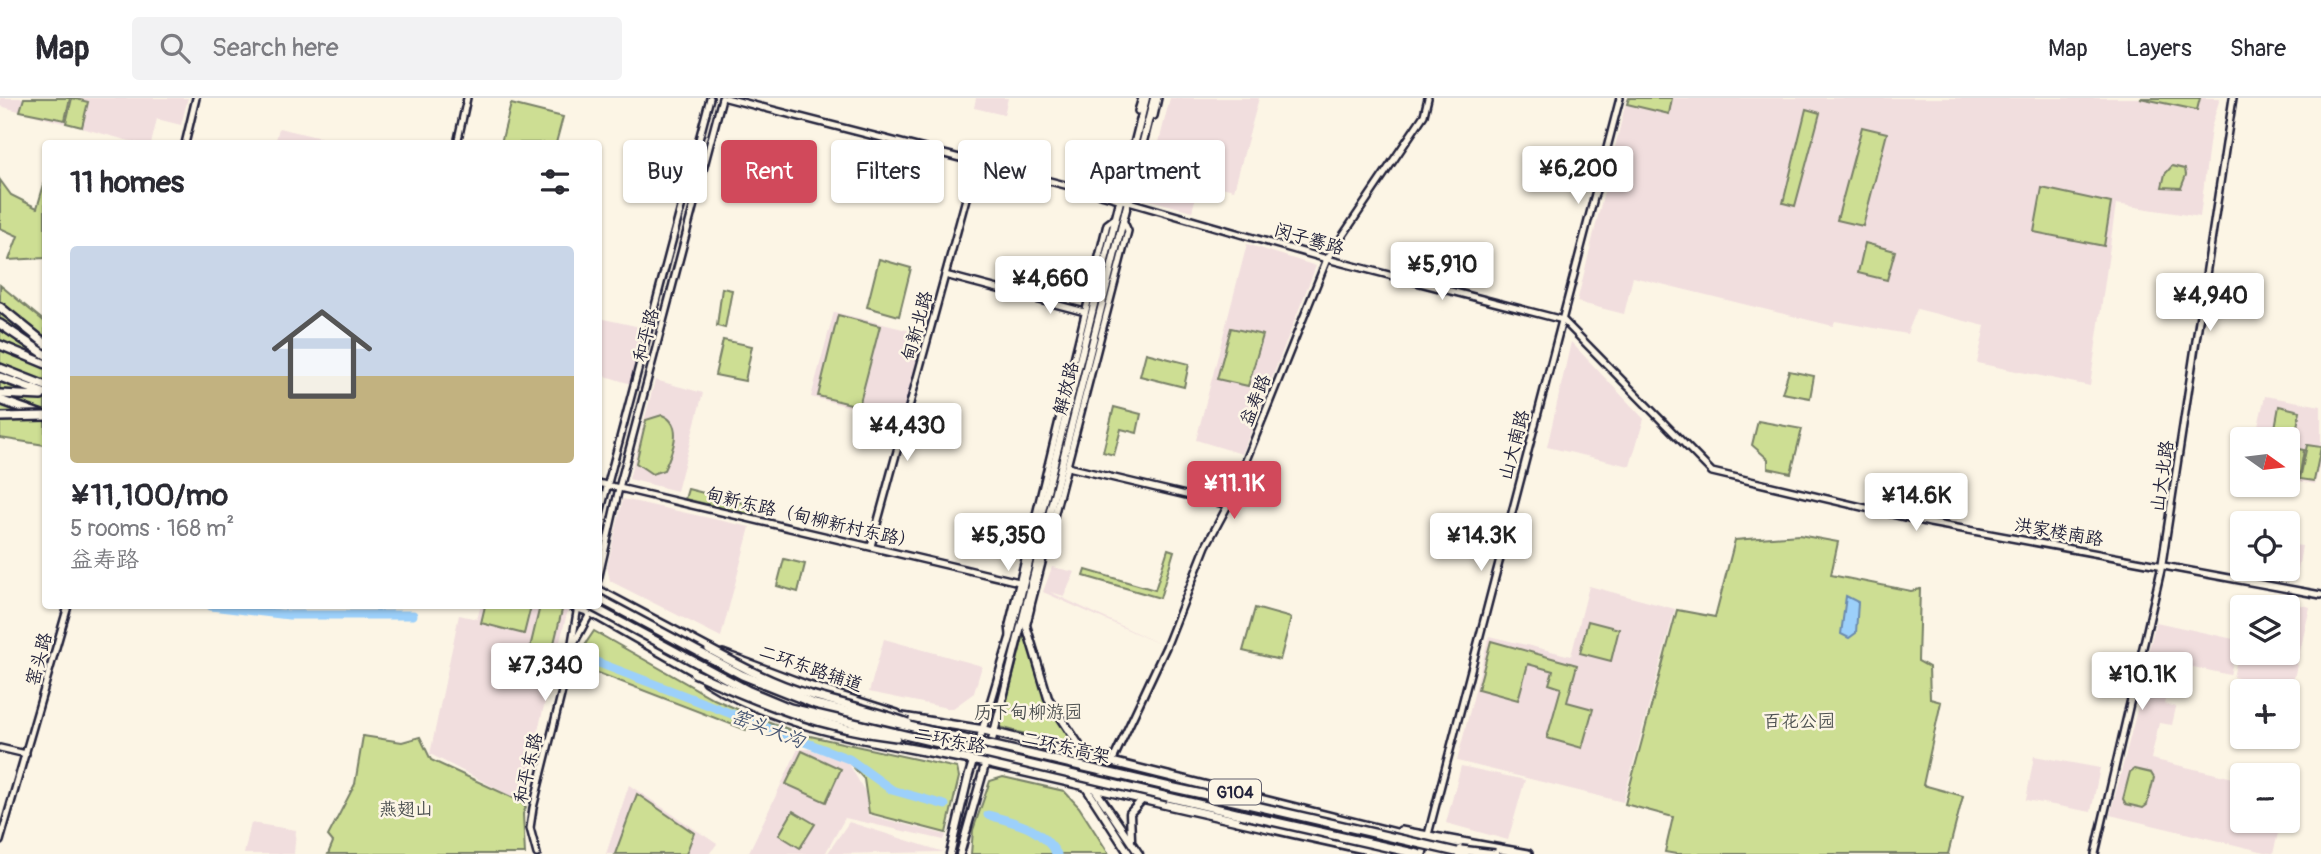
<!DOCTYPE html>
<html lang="en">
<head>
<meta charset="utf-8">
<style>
  :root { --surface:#fff; --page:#f2f2f3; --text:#2b2b33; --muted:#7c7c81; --line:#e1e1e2; --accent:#d1495b }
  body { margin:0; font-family:Pangolin,"LXGW WenKai TC",sans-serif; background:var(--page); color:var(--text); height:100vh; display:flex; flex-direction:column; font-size:26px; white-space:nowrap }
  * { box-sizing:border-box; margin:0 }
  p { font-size:23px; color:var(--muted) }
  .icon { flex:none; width:38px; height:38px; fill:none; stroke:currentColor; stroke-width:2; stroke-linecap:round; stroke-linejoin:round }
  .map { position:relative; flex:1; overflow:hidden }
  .drawer { position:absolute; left:42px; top:42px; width:560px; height:469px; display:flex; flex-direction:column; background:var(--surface); border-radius:7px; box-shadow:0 2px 5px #0004 }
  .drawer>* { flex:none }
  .guide { position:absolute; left:623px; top:42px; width:665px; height:63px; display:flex; gap:14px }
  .needle { width:46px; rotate:104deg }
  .buttons { position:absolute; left:2230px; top:329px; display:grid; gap:14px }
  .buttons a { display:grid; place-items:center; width:70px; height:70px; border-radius:7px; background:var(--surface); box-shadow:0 2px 5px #0004; font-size:35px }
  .price { position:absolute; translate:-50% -60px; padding:0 16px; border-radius:7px; background:#fff; color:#222; font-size:23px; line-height:46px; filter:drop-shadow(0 2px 4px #0008) }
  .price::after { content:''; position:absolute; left:50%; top:42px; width:21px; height:16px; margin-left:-10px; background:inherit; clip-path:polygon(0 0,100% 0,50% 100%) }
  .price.selected { background:var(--accent); color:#fff }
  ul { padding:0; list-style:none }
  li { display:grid; align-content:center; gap:14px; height:371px; padding:0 28px }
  li span { display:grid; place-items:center; height:217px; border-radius:7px; color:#555 }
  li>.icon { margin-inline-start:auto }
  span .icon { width:126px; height:126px; fill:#fffc; stroke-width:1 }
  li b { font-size:30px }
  h2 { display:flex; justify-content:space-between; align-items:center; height:84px; padding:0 28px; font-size:30px }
  .chip { padding:0 24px; border-radius:7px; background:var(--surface); box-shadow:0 2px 5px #0004; font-size:24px; line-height:63px }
  .chip.selected { background:var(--accent); color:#fff }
  header { display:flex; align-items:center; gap:42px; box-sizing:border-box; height:98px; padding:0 35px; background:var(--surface); border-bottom:2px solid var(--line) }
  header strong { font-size:33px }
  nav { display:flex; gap:38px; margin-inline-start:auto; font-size:24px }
  .search { width:490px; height:63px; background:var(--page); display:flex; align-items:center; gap:18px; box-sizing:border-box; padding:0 24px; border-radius:7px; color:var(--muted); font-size:26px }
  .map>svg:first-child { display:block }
  .built { fill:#f1dede }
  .green { fill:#cdde93; stroke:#788067; stroke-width:2 }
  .water { fill:#9cd0fa; stroke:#6b8aae; stroke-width:2 }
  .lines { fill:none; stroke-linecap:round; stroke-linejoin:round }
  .river { stroke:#9cd0fa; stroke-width:9 }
  .secondary-casing { stroke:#22223b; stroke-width:10 }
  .primary-casing { stroke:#22223b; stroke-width:11 }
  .highway-casing { stroke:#22223b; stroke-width:12 }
  .secondary { stroke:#fcf5e5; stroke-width:5 }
  .primary { stroke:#fcf5e5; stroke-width:6 }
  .highway { stroke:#fcf5e5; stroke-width:7 }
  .highway-bridge-casing { stroke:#22223b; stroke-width:12; stroke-linecap:butt }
  .highway-bridge { stroke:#fcf5e5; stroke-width:7 }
  .labels { text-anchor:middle; stroke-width:5; stroke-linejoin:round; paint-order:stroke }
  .shield { fill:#fcf5e5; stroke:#63616e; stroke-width:2 }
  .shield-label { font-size:16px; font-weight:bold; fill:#22223b }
  .street-label { font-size:18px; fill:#22223b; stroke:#fcf5e5 }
  .park-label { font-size:18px; fill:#4d5151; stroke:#fcf5e5 }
  .water-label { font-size:19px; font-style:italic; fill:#475674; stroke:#fcf5e5 }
</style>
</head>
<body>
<header>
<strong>Map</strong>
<div class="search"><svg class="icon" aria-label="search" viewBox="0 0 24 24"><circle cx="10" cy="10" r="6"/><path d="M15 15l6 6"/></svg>Search here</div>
<nav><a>Map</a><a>Layers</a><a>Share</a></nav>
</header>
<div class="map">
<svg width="2321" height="756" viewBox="0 0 2321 756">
  <rect width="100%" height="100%" fill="#fcf5e5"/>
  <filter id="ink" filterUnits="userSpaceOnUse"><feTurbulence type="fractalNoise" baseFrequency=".0143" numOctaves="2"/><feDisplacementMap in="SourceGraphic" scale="14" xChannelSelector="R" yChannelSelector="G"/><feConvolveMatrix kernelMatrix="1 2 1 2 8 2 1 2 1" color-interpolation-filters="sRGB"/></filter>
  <g filter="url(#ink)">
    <g class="built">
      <path d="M0 0H188L181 27 157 21 151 46 137 45 0 8Z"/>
      <path d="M976 0H1008L1004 17 974 10Z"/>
      <path d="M1170 0H1259L1234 92 1200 84 1192 113 1150 102 1158 74 1152 72Z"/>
      <path d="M1627 0H2220L2211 30 2200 119 2116 106 2090 288 1977 265 1985 228 1917 211 1907 236 1835 223 1833 228 1633 179 1624 216 1577 204Z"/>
      <path d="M279 30 342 45 275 46Z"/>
      <path d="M1247 146 1316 168 1242 356 1196 342Z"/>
      <path d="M834 214 915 234 908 254 920 258 901 322 811 299Z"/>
      <path d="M599 220 645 230 631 286 599 276Z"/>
      <path d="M1571 244 1644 321 1630 368 1547 349Z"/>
      <path d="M655 282 703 295 677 393 629 381Z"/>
      <path d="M2265 298 2321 308V360L2315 386 2287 381 2291 350 2287 349V341H2255Z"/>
      <path d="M623 401 750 429 721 539 610 483 607 469Z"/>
      <path d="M2241 439 2242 471H2287V446L2302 448 2296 483 2234 472Z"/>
      <path d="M1052 469 1075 474 1064 498 1050 494 1162 547 1043 494Z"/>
      <path d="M1589 488 1675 511 1623 704 1457 663 1489 538 1571 558Z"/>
      <path d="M2289 504 2310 509 2292 589 2290 592 2233 579 2242 541V555H2287Z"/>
      <path d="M481 508H559L568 511 530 665 535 666 526 706 430 656 459 517 477 521Z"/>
      <path d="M2156 524 2238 542 2230 577 2147 559Z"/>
      <path d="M884 541 982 568 974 595 952 611 869 594Z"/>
      <path d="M2148 570 2172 576 2164 606 2176 609 2172 627 2159 625 2151 661 2242 682V723H2281L2273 756 2110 717Z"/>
      <path d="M798 651H809L848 664 865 694 868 717 946 737 944 742 845 720 825 756H748Z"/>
      <path d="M2034 658 2100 670 2091 714 2026 702Z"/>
      <path d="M1461 668 1525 682 1508 742 1446 725Z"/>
      <path d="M629 687 717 746 709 756H606Z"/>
      <path d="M849 724 944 754 827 756Z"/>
      <path d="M251 725 296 732 294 756H244Z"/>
    </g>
    <g class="green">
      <path d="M24 0H70L65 22 20 13Z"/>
      <path d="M72 0 88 4 82 29 66 25Z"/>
      <path d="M1629 0H1672L1669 16 1627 6Z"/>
      <path d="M2140 0H2200L2197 12Z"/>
      <path d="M511 6 563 19 556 45H501Z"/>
      <path d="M1806 11 1820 15 1795 108 1783 105Z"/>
      <path d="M1862 29 1887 35 1863 128 1837 122Z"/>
      <path d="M2172 68 2185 71 2186 77 2181 90 2162 89 2165 76Z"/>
      <path d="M0 82 11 97 37 110 45 83V160L9 162 18 138 0 130Z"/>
      <path d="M2042 90 2111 105 2104 148 2034 134Z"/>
      <path d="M1865 145 1895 153 1887 182 1858 175Z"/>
      <path d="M879 161 911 170 899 218 867 209Z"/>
      <path d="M0 187 45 224V347L0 340Z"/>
      <path d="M722 190 732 192 725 230 717 228Z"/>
      <path d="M838 217 880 228 859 308 818 298Z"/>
      <path d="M1231 230 1263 237 1248 288 1217 281Z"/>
      <path d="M723 242 752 248 745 283 715 277Z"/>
      <path d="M1146 255 1189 266 1184 289 1140 278Z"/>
      <path d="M1789 273 1814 278 1810 300 1782 295Z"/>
      <path d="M2279 308 2300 313 2296 334 2275 330Z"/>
      <path d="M1114 309 1141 316 1137 335 1121 331 1114 357 1103 354Z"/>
      <path d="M662 317C685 326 672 355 664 372L652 376 636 365 646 322Z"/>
      <path d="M1758 323 1802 331 1791 375 1768 370V361L1752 347Z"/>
      <path d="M2307 347 2321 349 2314 383 2300 381Z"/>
      <path d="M2293 350 2304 352 2299 381 2288 379Z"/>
      <path d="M688 391 755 408 753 417 685 401Z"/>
      <path d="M1799 437 1838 444 1831 477 1911 493 1920 491 1918 563 1929 569 1930 601 1941 604 1923 687 1963 698 1948 756H1676L1665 754 1673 719 1625 706 1677 512 1715 519 1735 442Z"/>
      <path d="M1168 451 1174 453 1160 500 1084 478 1086 472 1155 492Z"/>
      <path d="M784 461 805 466 798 494 777 488Z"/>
      <path d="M485 508H531L524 536 481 525Z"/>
      <path d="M540 508 562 512 550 562 529 554Z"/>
      <path d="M1255 510 1291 520 1280 562 1243 553Z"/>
      <path d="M1588 523 1619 531 1611 563 1580 555Z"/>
      <path d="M1026 528C1038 585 1049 604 1081 651L1000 629Z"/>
      <path d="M594 533 714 601 751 617 746 632 580 568 586 545Z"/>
      <path d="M1491 543 1577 567 1567 604 1593 611 1582 650 1547 640 1561 590 1549 586 1553 573 1528 566 1518 602 1478 591Z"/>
      <path d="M762 621 801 636 957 670 959 679 946 735 869 715 864 681 848 663 850 659 758 630Z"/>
      <path d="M363 638 402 644 420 639 431 662 520 703 526 709 523 716 525 756H328L333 744 328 738 355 686Z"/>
      <path d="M802 653 841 671 826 704 786 686Z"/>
      <path d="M2134 671 2151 675 2154 680 2147 707 2143 710 2126 706 2123 701 2130 674Z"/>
      <path d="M1003 679 1064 693 1079 709 1109 756H971L973 732 990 683Z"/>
      <path d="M637 696 694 735 686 756H615Z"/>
      <path d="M793 713 815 726 800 750 779 737Z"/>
    </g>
    <path class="water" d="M1846 498 1858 504 1856 535 1849 540 1841 536Z"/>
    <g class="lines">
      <g class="river">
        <path d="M211 508 289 517H413"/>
        <path d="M586 560 849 661 892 692 945 707"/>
        <path d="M988 717C1017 725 1040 729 1057 756"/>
      </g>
      <defs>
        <g id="secondary">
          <path d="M726 0 1108 98 1327 161 1563 222 1712 374 1930 425 2321 497"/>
          <path d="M1138 13 1142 0"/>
          <path d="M1154 18 1158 0"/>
          <path d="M185 46 196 0"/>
          <path d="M457 46 467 0"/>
          <path d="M945 177 1085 214"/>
          <path d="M1068 369 1228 407"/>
          <path d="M598 385 1019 484"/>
          <path d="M598 423 710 0"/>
          <path d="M871 448 976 64"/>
          <path d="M598 482 619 390 722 0"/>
          <path d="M1030 511 1128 133 1123 122"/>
          <path d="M1010 537 1009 527 1107 126 1115 120"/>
          <path d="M574 545 591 514"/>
          <path d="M0 650 26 656"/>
          <path d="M1112 664 1166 549 1206 448 1228 407 1327 161 1424 17 1428 0"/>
          <path d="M0 743 68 508"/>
          <path d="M537 756 530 730 533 710 568 569 578 508"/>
          <path d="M1423 756 1620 0"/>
          <path d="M2095 756 2161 472 2233 0"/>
        </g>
        <g id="primary">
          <path d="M1030 511 1026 527 1048 600 1087 659 1094 690 1139 756"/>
          <path d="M1086 666 1085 688 1129 756"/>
          <path d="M1131 741 1130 715 1142 702"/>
          <path d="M950 756 968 680 1010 540 1146 0"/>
          <path d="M960 756 994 635 1154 0"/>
        </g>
        <g id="highway">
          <path d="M0 209 46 246"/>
          <path d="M0 226 46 257"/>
          <path d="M0 247 46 266"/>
          <path d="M0 270 46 288"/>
          <path d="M0 279 46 296"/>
          <path d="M0 296 41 298"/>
          <path d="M0 302 42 317"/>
          <path d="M598 492 709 551 714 558 727 564"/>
          <path d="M572 508 590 514 699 576"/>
          <path d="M723 556 806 587 897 616"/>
          <path d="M706 583C793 638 897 645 994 667 1125 697 1255 728 1387 756"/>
          <path d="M890 617 984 632 1464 752"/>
          <path d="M1170 689 1243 705"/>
          <path d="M1168 699 1240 716"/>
          <path d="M1401 733 1528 756"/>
        </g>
      </defs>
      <use href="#secondary" class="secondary-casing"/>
      <use href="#primary" class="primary-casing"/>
      <use href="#highway" class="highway-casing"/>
      <use href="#secondary" class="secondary"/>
      <use href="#primary" class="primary"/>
      <use href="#highway" class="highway"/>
      <defs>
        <g id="highway-bridge">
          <path d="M0 319 46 318"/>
          <path d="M598 500 742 577 815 606 1170 689"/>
          <path d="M591 508 749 593 790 610 1168 699"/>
          <path d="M709 551C740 568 774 586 808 596 842 606 875 613 908 625"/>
          <path d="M694 575C760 605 824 631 896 639"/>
          <path d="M1243 705 1465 756"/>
          <path d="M1240 716 1418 756"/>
          <path d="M1461 752 1495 756"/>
        </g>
      </defs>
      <use href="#highway-bridge" class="highway-bridge-casing"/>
      <use href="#highway-bridge" class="highway-bridge"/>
    </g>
  </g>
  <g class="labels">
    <rect class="shield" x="1209" y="681.5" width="52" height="25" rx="5"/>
    <g class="shield-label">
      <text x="1235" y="700">G104</text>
    </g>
    <g class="street-label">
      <text transform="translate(1309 141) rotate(16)" y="6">闵子骞路</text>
      <text transform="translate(917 228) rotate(-75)" y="6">甸新北路</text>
      <text transform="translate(646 237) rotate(-75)" y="6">和平路</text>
      <text transform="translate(1066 290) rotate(-76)" y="6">解放路</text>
      <text transform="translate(1255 302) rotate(-68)" y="6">益寿路</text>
      <text transform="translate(1514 347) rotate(-75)" y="6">山大南路</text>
      <text transform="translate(2162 378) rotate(-82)" y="6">山大北路</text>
      <text transform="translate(811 420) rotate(13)" y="6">甸新东路（甸柳新村东路）</text>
      <text transform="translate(2059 434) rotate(10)" y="6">洪家楼南路</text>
      <text transform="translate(39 561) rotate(-75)" y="6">窑头路</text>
      <text transform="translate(811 570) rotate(19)" y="6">二环东路辅道</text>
      <text transform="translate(950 642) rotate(11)" y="6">二环东路</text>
      <text transform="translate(1066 649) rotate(13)" y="6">二环东高架</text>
      <text transform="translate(528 670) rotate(-77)" y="6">和平东路</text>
    </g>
    <g class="park-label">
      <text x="1028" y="620">历下甸柳游园</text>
      <text x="1799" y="629">百花公园</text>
      <text x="406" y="717">燕翅山</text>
    </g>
    <g class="water-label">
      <text transform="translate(768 630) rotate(21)" y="7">窑头大沟</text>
    </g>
  </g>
</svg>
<div class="buttons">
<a><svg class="needle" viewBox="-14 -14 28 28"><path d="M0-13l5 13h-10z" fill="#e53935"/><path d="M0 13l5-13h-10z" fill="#7c7c81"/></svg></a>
<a><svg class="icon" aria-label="locate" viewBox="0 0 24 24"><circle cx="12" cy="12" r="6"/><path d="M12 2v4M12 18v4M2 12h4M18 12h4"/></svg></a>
<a><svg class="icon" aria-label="layers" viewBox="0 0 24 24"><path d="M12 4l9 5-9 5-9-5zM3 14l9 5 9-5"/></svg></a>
<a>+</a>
<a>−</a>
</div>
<b class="price" style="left:1578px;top:108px">¥6,200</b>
<b class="price" style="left:1442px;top:204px">¥5,910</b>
<b class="price" style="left:1050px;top:218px">¥4,660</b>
<b class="price" style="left:2210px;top:235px">¥4,940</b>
<b class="price" style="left:907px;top:365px">¥4,430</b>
<b class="price selected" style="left:1234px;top:423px">¥11.1K</b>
<b class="price" style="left:1916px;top:435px">¥14.6K</b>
<b class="price" style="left:1008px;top:475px">¥5,350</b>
<b class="price" style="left:1481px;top:475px">¥14.3K</b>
<b class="price" style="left:545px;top:605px">¥7,340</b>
<b class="price" style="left:2142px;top:614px">¥10.1K</b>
<div class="guide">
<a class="chip">Buy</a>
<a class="chip selected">Rent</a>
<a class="chip">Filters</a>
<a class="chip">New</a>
<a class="chip">Apartment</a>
</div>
<section class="drawer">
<h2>11 homes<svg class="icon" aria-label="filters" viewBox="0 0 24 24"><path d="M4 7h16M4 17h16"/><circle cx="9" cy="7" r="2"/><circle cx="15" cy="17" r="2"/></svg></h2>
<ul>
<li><span style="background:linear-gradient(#c9d6e8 60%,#c2b280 0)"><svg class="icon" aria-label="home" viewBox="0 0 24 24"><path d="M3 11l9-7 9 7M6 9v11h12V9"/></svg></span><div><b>¥11,100/mo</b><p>5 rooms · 168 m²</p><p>益寿路</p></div></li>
</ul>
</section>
</div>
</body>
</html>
